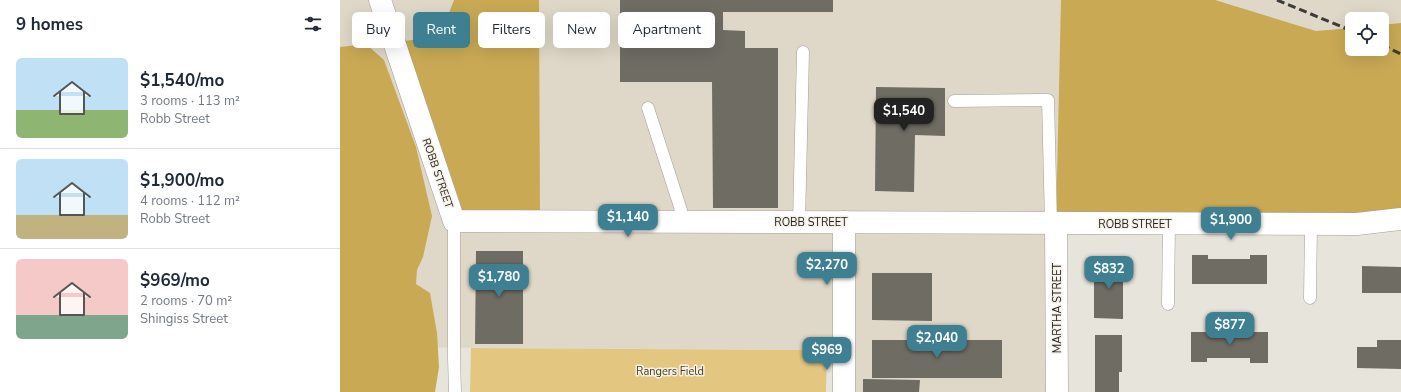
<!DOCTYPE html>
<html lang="en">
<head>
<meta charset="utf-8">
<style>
  :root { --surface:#fff; --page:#f6f6f7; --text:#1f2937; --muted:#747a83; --line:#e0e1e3; --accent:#3e8091 }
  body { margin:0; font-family:"Nunito Sans",sans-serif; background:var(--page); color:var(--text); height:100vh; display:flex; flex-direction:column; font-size:15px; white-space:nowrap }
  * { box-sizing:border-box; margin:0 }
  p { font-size:13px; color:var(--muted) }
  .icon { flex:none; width:22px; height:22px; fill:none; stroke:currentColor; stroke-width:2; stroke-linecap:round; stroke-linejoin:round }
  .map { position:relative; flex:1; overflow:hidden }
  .drawer { display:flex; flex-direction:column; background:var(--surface); width:340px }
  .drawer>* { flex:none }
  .banner { position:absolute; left:12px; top:12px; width:380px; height:36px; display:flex; gap:8px }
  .buttons { position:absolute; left:1005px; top:12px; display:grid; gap:8px }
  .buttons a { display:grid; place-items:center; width:44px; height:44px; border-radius:6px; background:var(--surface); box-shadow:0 4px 16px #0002; font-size:20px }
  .price { position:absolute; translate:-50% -34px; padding:0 9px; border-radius:8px; background:var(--accent); color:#fff; font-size:13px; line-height:26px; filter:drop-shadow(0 1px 2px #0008) }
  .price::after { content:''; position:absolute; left:50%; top:24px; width:12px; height:9px; margin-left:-6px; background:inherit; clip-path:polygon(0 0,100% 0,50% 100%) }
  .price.selected { background:#222; color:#fff }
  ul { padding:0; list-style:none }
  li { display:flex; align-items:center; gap:12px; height:100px; padding:0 16px }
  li+li { border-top:1px solid var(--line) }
  li span { display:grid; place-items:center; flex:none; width:112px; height:80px; border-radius:6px; color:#555 }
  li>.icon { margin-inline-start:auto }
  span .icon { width:48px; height:48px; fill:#fffc; stroke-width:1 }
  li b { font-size:17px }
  h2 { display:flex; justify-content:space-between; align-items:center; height:48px; padding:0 16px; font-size:17px }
  .tag { padding:0 14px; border-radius:6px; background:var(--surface); box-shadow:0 4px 16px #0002; font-size:14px; line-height:36px }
  .tag.selected { background:var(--accent); color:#fff }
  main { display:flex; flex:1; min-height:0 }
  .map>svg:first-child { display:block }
  .built { fill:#dfd8c8; fill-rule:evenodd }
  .green { fill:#e3c781 }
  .forest { fill:#c9a954 }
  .building { fill:#6f6c64 }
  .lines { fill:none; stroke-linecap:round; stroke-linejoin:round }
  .lane-casing { stroke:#a39f97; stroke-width:13 }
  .street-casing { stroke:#a39f97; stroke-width:23 }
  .lane { stroke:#fff; stroke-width:12 }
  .street { stroke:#fff; stroke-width:22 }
  .rail { stroke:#3d3b37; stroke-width:3; stroke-dasharray:8 4; stroke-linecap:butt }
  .labels { text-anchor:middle; stroke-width:3; stroke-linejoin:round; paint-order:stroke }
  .street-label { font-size:11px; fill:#22201d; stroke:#f5f1e8 }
  .park-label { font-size:11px; fill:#4a3c17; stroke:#f5f1e8 }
</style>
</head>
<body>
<main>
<section class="drawer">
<h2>9 homes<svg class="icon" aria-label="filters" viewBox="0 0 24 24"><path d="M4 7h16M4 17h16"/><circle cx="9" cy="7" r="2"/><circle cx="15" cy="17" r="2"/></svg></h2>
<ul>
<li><span style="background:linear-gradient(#bfe0f5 65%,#8fb573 0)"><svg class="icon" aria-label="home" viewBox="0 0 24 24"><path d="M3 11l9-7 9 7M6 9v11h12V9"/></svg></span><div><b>$1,540/mo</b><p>3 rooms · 113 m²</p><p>Robb Street</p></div></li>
<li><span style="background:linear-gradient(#bfe0f5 70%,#c2b280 0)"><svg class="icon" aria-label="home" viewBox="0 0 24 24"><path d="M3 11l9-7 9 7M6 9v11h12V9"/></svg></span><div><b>$1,900/mo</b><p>4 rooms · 112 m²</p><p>Robb Street</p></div></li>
<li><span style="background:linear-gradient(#f6c9c9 70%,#7fa58c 0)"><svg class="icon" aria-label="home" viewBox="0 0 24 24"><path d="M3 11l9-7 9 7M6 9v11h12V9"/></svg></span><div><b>$969/mo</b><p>2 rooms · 70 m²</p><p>Shingiss Street</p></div></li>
</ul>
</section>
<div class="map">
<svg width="1061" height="392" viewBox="0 0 1061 392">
  <rect width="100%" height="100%" fill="#e7e4db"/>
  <path class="built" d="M0 0H1061V219L716 223 717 392H504V350L0 347ZM1012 19H1042V49H1012Z"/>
  <path class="green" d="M131 348 487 350 486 392H130Z"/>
  <g class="forest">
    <path d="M114 0H199L200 219 116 218 57 42 100 36Z"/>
    <path d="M721 0H875L976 31 1012 28V49H1042V25L1061 23V218L716 222Z"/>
    <path d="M26 44 44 60 76 147 92 216 83 257 77 270 76 284 90 293 97 333 99 367 95 392H0V47Z"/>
  </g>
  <g class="building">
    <path d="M280 0H493V12H383V30L405 31V48H438V208H373L372 82H280Z"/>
    <path d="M536 87 605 88V136L575 135 574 192 535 191Z"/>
    <path d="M136 251H183V344H135Z"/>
    <path d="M852 255H868V259H910V255H927V284H852Z"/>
    <path d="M754 262H783V319L754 318Z"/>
    <path d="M1022 266 1061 267V293H1022Z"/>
    <path d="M532 273H592V321L532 320Z"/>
    <path d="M851 332H928V363H910V358H867V362H851Z"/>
    <path d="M755 335H782V372H779V392H755Z"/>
    <rect x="532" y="340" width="130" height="38"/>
    <path d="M1037 340H1061V369L1017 368V347H1037Z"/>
    <path d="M523 379 580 380 579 392H523Z"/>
  </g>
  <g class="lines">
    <defs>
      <g id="lane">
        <path d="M614 101 708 100 711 223"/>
        <path d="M308 108 341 210 339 222"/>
        <path d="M114 221V357L115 392"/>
        <path d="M459 222 463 52"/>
        <path d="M970 298 971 224"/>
        <path d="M828 304 829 224"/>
      </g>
      <g id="street">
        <path d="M40 0 114 221 1017 224 1061 219"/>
        <path d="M504 222V392"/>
        <path d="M716 223 717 392"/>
      </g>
    </defs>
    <use href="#lane" class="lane-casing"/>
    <use href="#street" class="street-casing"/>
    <use href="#lane" class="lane"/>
    <use href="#street" class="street"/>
    <g class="rail">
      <path d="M937 0 1012 31"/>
      <path d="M1042 45 1061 54"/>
    </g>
  </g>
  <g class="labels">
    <g class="street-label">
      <text transform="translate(98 173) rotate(71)" y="4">ROBB STREET</text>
      <text x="471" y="226">ROBB STREET</text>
      <text x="795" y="228">ROBB STREET</text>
      <text transform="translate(717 308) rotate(-90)" y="4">MARTHA STREET</text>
    </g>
    <g class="park-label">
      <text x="330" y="375">Rangers Field</text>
    </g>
  </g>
</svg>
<div class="buttons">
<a><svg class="icon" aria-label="locate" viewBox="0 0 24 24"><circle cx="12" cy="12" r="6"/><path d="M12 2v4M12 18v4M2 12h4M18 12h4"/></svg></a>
</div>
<b class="price selected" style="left:564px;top:132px">$1,540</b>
<b class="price" style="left:288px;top:238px">$1,140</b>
<b class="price" style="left:891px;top:241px">$1,900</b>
<b class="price" style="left:487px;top:286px">$2,270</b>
<b class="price" style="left:769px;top:290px">$832</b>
<b class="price" style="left:159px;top:298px">$1,780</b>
<b class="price" style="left:890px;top:346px">$877</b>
<b class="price" style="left:597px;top:359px">$2,040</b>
<b class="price" style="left:487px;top:371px">$969</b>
<div class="banner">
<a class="tag">Buy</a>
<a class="tag selected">Rent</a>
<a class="tag">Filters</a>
<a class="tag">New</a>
<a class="tag">Apartment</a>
</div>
</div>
</main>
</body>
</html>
